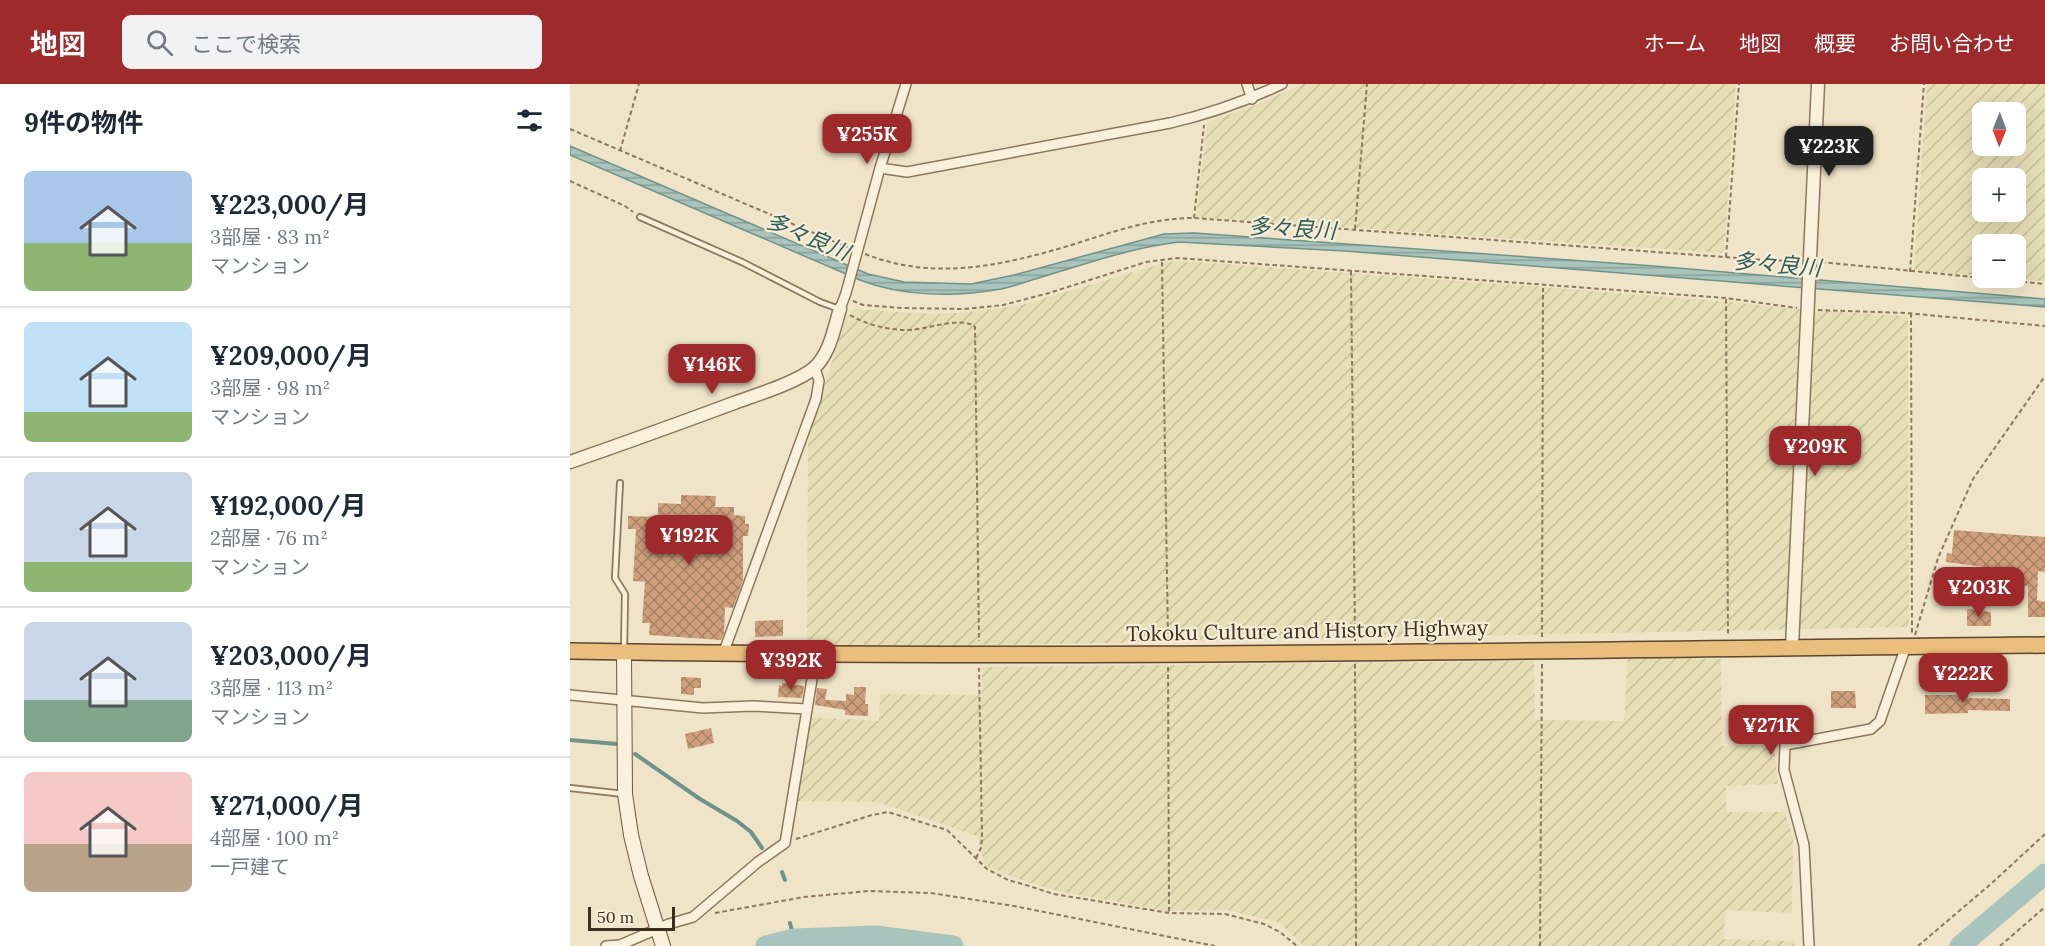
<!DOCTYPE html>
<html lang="ja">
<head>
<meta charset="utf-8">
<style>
  :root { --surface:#fff; --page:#f2f2f3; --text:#1f2937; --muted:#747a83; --line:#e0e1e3; --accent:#9e2a2b }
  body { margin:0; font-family:Lora,"Noto Sans JP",serif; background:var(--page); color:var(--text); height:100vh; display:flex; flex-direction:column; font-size:22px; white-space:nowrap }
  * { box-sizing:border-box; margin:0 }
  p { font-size:20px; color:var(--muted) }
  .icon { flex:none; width:33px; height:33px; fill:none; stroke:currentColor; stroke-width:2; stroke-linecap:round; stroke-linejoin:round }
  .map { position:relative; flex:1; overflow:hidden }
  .sheet { display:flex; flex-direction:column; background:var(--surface); width:570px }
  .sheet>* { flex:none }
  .needle { width:39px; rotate:181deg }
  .tools { position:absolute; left:1402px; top:18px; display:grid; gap:12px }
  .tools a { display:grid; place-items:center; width:54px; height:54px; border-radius:9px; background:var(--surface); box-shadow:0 6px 24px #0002; font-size:30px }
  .scale { position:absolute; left:18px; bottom:15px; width:87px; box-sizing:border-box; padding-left:6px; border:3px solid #3d2e20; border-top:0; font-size:16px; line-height:21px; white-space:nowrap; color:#3d2e20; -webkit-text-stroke:4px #f7eed8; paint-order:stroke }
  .price { position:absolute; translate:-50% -51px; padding:0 14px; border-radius:12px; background:var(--accent); color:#fff; font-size:20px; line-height:39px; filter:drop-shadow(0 2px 3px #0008) }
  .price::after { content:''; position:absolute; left:50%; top:36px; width:18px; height:14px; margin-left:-9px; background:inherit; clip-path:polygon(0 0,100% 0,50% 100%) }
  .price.current { background:#222; color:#fff }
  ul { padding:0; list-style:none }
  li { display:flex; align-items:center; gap:18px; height:150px; padding:0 24px }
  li+li { border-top:2px solid var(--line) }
  li span { display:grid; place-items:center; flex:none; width:168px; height:120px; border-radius:9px; color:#555 }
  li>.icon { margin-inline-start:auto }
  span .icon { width:72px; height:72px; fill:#fffc; stroke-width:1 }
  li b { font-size:26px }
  h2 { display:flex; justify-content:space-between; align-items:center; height:72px; padding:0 24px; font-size:26px }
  header { display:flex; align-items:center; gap:36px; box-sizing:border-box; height:84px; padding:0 30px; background:var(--accent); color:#fff }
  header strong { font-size:28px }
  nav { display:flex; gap:33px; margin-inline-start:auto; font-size:21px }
  .search { width:420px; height:54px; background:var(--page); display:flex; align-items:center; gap:15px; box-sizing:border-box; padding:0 21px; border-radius:9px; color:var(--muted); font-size:22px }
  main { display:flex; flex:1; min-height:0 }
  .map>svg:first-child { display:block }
  .farmland { fill:url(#farmland-furrows); fill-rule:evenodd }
  .water { fill:url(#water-rules); stroke:#6f938a; stroke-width:1.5 }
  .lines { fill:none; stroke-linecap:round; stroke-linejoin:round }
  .stream { stroke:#6f938a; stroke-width:4 }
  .river { stroke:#a9c4bc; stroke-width:21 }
  .building { fill:url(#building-cross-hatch) }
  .service-casing { stroke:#8d765c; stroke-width:8 }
  .minor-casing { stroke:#8d765c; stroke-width:12 }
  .tertiary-casing { stroke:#8d765c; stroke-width:15 }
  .secondary-casing { stroke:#6f573f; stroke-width:16 }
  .trunk-casing { stroke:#5b4430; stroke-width:18 }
  .path { stroke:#8d765c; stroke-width:2; stroke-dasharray:4.5 3; stroke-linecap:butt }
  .service { stroke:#faf1dc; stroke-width:4.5 }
  .minor { stroke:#faf1dc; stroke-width:9 }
  .tertiary { stroke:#faf1dc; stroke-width:12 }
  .secondary { stroke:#faf1dc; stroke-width:14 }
  .trunk { stroke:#eabe7c; stroke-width:15 }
  .labels { text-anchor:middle; stroke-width:4.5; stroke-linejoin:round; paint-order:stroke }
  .street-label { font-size:21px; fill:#3d2e20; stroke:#f7eed8 }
  .water-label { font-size:22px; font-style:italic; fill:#2f5d5a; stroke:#f7eed8 }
</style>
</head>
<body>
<header>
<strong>地図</strong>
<div class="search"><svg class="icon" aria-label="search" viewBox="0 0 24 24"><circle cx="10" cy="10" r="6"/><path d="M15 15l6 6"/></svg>ここで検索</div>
<nav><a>ホーム</a><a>地図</a><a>概要</a><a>お問い合わせ</a></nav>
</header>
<main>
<section class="sheet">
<h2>9件の物件<svg class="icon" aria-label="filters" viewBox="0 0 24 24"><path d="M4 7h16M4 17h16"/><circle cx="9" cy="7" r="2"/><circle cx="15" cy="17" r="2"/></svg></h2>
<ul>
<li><span style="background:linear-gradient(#a9c7e8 60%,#8fb573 0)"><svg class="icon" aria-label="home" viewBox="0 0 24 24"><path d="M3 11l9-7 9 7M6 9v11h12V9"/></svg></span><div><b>¥223,000/月</b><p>3部屋 · 83 m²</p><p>マンション</p></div></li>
<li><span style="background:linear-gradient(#bfe0f5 75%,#8fb573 0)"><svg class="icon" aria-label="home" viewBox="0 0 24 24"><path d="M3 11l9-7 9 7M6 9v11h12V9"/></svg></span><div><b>¥209,000/月</b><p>3部屋 · 98 m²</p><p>マンション</p></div></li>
<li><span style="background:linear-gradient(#c9d6e8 75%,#8fb573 0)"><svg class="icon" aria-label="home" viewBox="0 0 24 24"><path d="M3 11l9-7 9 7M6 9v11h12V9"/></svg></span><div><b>¥192,000/月</b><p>2部屋 · 76 m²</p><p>マンション</p></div></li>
<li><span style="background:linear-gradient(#c9d6e8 65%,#7fa58c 0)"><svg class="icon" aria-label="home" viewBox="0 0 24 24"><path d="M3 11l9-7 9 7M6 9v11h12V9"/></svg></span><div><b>¥203,000/月</b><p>3部屋 · 113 m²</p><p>マンション</p></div></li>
<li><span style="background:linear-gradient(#f6c9c9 60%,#b9a48a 0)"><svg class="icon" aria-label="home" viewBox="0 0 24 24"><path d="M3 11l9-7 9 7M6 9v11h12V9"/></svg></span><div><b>¥271,000/月</b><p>4部屋 · 100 m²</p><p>一戸建て</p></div></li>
</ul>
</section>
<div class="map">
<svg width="1475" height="862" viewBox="0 0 1475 862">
  <defs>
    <pattern id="farmland-furrows" width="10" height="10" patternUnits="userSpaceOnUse" patternTransform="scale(1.5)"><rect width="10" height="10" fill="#e6deb5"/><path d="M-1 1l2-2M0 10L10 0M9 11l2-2" fill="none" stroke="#c6bf9b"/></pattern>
    <pattern id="water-rules" width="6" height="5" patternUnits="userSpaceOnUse" patternTransform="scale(1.5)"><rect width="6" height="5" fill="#a9c4bc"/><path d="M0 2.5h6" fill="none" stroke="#8ba098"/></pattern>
    <pattern id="building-cross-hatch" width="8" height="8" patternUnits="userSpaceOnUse" patternTransform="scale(1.5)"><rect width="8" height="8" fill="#cf9f7d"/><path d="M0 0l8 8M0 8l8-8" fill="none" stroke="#a98266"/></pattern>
  </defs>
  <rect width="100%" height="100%" fill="#f0e4c8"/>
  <g class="farmland">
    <path d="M733 0H1166L1154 166 1151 169 626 133 637 41 639 37 681 23Z"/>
    <path d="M1357 0H1475V197L1428 194H1446V160H1413V192L1344 186ZM1446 28V62H1413V28ZM1446 94V128H1413V94Z"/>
    <path d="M610 177 961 202 1161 218 1224 225 1336 232 1338 235 1339 543 237 565 238 353 275 236 286 225 359 230 388 229 448 222 597 178Z"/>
    <path d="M1058 573 1151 575 1152 662 1204 661 1208 700 1156 702V728H1215L1223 756 1222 829 1156 826 1153 855 1224 857 1225 862H734L710 839 658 826 597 827 488 807 445 794 415 781 407 752 309 718 226 717 239 633 309 637 310 610 412 611V583L964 577 965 636 1054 637Z"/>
  </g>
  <path class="water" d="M0 62 298 190 334 198 401 200 444 191 594 150 624 149 1084 182 1475 215V223L775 167 609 158C564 163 519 179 475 192 461 196 446 202 431 205 386 213 333 213 290 196L0 71Z"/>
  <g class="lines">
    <g class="stream">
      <path d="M0 656 47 660"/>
      <path d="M65 670 130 715 167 737 181 748 192 764"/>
      <path d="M212 788 215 796"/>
      <path d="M220 839 224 855"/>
    </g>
    <g class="river">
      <path d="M196 862 224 855 306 852 383 862"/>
      <path d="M1390 862 1475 790"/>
    </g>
  </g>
  <g class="building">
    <path d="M111 411 146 412 145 423H164V431L175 432V440H179L178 452H173V496L163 524 155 523 154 549 151 556 79 551 80 539H72L75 498 63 497 66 445H58V432L88 433V419L111 420Z"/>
    <path d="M1384 446 1475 453V488L1468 487 1467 516 1475 518V533H1458V502L1445 501 1446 487 1376 478 1377 469 1382 470Z"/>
    <path d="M1397 525 1421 528V542H1397Z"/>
    <path d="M213 536V552L185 553V537Z"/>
    <path d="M111 593 131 594V604H124V611L111 610Z"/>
    <path d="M212 599 234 602 232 614 208 613 209 601 212 602Z"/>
    <path d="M284 603H296L295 620H298V632L275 631V626L245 621 247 604 257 605 255 616 276 617V610L284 611Z"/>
    <path d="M1261 607H1285L1286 624H1261Z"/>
    <path d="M1355 611H1398V614L1440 615V627L1398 626V629L1355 630Z"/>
    <path d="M141 644 144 659 118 665 115 650Z"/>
  </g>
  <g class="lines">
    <defs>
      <g id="service">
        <path d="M70 133 172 178 250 218 269 225"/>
        <path d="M50 399 45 494 55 510 54 566"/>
        <path d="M0 704 54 710"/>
      </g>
      <g id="minor">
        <path d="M677 0 682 15"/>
        <path d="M310 84 337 88 600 39C639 30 676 17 712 0"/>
        <path d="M270 225 276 209 310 84 336 0"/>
        <path d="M153 570 246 315 249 297 245 284"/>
        <path d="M0 611 133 624 183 622 237 625"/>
        <path d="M36 862 50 861 99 840 123 833 188 778 215 759 246 571"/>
        <path d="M1239 862 1234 761 1214 686 1215 661 1301 645 1310 637 1336 562"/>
      </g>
      <g id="tertiary">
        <path d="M0 378C55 359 110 339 164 319 186 311 228 298 244 284 260 270 264 244 270 225"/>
        <path d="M1222 563 1248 0"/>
      </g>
      <path id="secondary" d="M54 568 55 710 61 751 71 792 93 862"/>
      <path id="trunk" d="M0 567C492 576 983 566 1475 561"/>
    </defs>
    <use href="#service" class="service-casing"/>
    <use href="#minor" class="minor-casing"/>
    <use href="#tertiary" class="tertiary-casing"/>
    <use href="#secondary" class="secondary-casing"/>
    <use href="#trunk" class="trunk-casing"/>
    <g class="path">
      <path d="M0 45 279 164"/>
      <path d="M50 67 69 0"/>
      <path d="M0 97 55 122 63 128"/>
      <path d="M624 134 634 41"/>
      <path d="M785 145 797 0"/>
      <path d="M295 170C364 197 430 182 498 162 540 149 579 134 624 134L1195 176 1227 177"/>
      <path d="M1156 173 1169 0"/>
      <path d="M592 178 598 556"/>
      <path d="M1251 178 1475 200"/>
      <path d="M781 187 785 557"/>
      <path d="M1340 188 1354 0"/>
      <path d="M1156 215 1158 552"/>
      <path d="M283 217 293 221 332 224 394 225 433 221 479 209 576 178 607 174 1156 214 1227 224"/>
      <path d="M1248 226 1336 229 1475 242"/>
      <path d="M1341 229 1342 550"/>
      <path d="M280 231C297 241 316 245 335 246 354 247 392 231 405 243L409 557"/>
      <path d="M1345 551 1368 474 1403 395 1475 292"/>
      <path d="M972 553 973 204"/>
      <path d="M785 580 786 862"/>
      <path d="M598 583 599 829"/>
      <path d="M226 755 302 731 318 728 377 746 417 785 438 796 459 802 484 810 599 829 655 830 694 840 710 848 727 862"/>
      <path d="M406 774 411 764 412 754 409 584"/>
      <path d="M145 829 234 813 299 807 361 809 444 822 645 862"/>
      <path d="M970 862 972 580"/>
      <path d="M1348 862 1422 799 1475 750"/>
      <path d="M1430 862 1475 823"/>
    </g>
    <use href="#service" class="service"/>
    <use href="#minor" class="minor"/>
    <use href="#tertiary" class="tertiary"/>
    <use href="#secondary" class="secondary"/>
    <use href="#trunk" class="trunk"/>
  </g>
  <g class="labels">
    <g class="street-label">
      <text transform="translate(737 547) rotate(-1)" y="7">Tokoku Culture and History Highway</text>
    </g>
    <g class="water-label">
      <text transform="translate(722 144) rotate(3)" y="8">多々良川</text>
      <text transform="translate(238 152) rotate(23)" y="8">多々良川</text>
      <text transform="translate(1207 180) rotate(5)" y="8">多々良川</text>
    </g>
  </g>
</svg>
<div class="tools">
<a><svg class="needle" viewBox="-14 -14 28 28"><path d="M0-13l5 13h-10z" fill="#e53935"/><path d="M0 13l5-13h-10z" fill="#747a83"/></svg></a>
<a>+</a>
<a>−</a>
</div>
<div class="scale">50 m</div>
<b class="price" style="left:297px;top:81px">¥255K</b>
<b class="price current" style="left:1259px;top:93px">¥223K</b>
<b class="price" style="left:142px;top:311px">¥146K</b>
<b class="price" style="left:1245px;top:393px">¥209K</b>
<b class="price" style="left:119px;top:482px">¥192K</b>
<b class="price" style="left:1409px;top:534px">¥203K</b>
<b class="price" style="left:221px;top:607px">¥392K</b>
<b class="price" style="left:1393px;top:620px">¥222K</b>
<b class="price" style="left:1201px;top:672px">¥271K</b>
</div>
</main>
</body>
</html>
